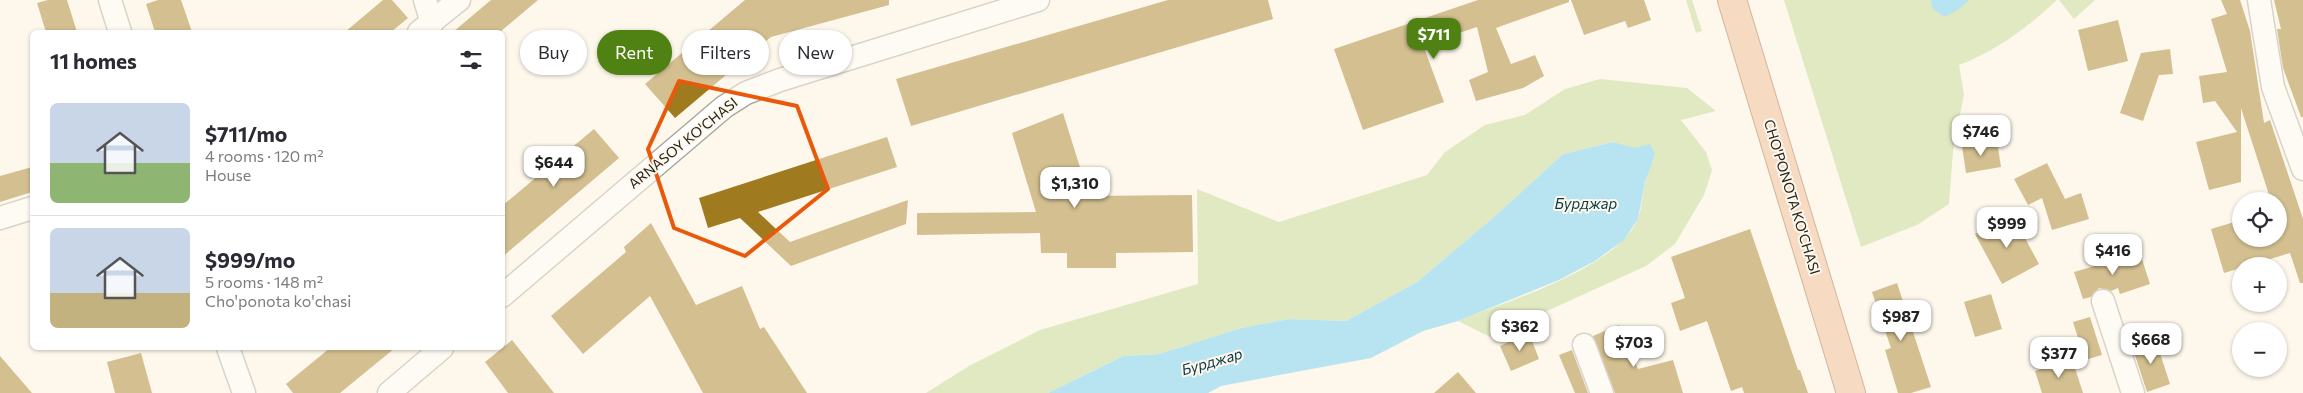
<!DOCTYPE html>
<html lang="en">
<head>
<meta charset="utf-8">
<style>
  :root { --surface:#fff; --page:#f2f2f3; --text:#2b2b33; --muted:#7c7c81; --line:#e1e1e2; --accent:#4f8113 }
  body { margin:0; font-family:Commissioner,sans-serif; background:var(--page); color:var(--text); height:100vh; display:flex; flex-direction:column; font-size:19px; white-space:nowrap }
  * { box-sizing:border-box; margin:0 }
  p { font-size:16px; color:var(--muted) }
  .icon { flex:none; width:28px; height:28px; fill:none; stroke:currentColor; stroke-width:2; stroke-linecap:round; stroke-linejoin:round }
  .map { position:relative; flex:1; overflow:hidden }
  .sheet { position:absolute; left:30px; top:30px; width:475px; height:320px; display:flex; flex-direction:column; background:var(--surface); border-radius:8px; box-shadow:0 1px 4px #0004 }
  .sheet>* { flex:none }
  .top-card { position:absolute; left:520px; top:30px; width:475px; height:45px; display:flex; gap:10px }
  .controls { position:absolute; left:2232px; top:192px; display:grid; gap:10px }
  .controls a { display:grid; place-items:center; width:55px; height:55px; border-radius:50%; background:var(--surface); box-shadow:0 1px 4px #0004; font-size:25px }
  .price { position:absolute; translate:-50% -42px; padding:0 11px; border-radius:10px; background:#fff; color:#222; font-size:16px; line-height:32px; filter:drop-shadow(0 1px 2px #0008) }
  .price::after { content:''; position:absolute; left:50%; top:30px; width:15px; height:11px; margin-left:-8px; background:inherit; clip-path:polygon(0 0,100% 0,50% 100%) }
  .price.selected { background:var(--accent); color:#fff }
  ul { padding:0; list-style:none }
  li { display:flex; align-items:center; gap:15px; height:125px; padding:0 20px }
  li+li { border-top:1px solid var(--line) }
  li span { display:grid; place-items:center; flex:none; width:140px; height:100px; border-radius:8px; color:#555 }
  li>.icon { margin-inline-start:auto }
  span .icon { width:60px; height:60px; fill:#fffc; stroke-width:1 }
  li b { font-size:21px }
  h2 { display:flex; justify-content:space-between; align-items:center; height:60px; padding:0 20px; font-size:21px }
  .chip { padding:0 18px; border-radius:22px; background:var(--surface); box-shadow:0 1px 4px #0004; font-size:18px; line-height:45px }
  .chip.selected { background:var(--accent); color:#fff }
  .map>svg:first-child { display:block }
  .green { fill:#bdd88f }
  .water { fill:#65ccf6 }
  .building { fill:#9f7a1f }
  .lines { fill:none; stroke-linecap:round; stroke-linejoin:round }
  .minor-casing { stroke:#ada89d; stroke-width:25 }
  .major-casing { stroke:#a16237; stroke-width:30 }
  .minor { stroke:#fff; stroke-width:22 }
  .major { stroke:#efb68f; stroke-width:28 }
  .marked { fill:none; stroke:#e8590c; stroke-width:4; stroke-linejoin:round }
  .labels { text-anchor:middle; stroke-width:4; stroke-linejoin:round; paint-order:stroke }
  .street-label { font-size:14px; fill:#24221e; stroke:#fef8ec }
  .water-label { font-size:15px; font-style:italic; fill:#073849; stroke:#fef8ec }
</style>
</head>
<body>
<div class="map">
<svg width="2303" height="393" viewBox="0 0 2303 393">
  <rect width="100%" height="100%" fill="#fef8ec"/>
  <g class="green">
    <path d="M1686 0H1692L1702 31 1696 33Z"/>
    <path d="M1784 0H2057C2027 28 1997 50 1959 65L1964 94 1953 151 1949 204 1917 225 1861 247Z"/>
    <path d="M2059 0H2095L2074 19Z"/>
    <path d="M1600 79 1687 88 1716 111 1681 120 1706 152 1712 170 1704 195 1675 244 1646 266 1490 337 1458 321C1507 301 1613 270 1637 221 1642 210 1642 195 1645 184 1647 174 1652 164 1655 155L1613 142 1563 154 1495 216 1417 282 1346 321 1289 319 1241 328 1159 354 1123 356 1048 393H926L969 366 1040 330 1198 284 1197 189 1279 222 1427 175 1445 152 1485 125 1525 115 1565 89Z"/>
  </g>
  <g class="water">
    <path d="M1931 0H1969L1958 10 1944 17 1932 8Z"/>
    <path d="M1613 142 1635 148 1650 144 1655 155 1645 182 1638 219 1624 240 1595 261 1559 280 1458 321 1423 331 1371 358 1221 386 1208 393H1048L1123 356 1159 354 1241 328 1289 319 1346 321 1417 282 1495 216 1563 154Z"/>
  </g>
  <g class="building">
    <path d="M48 0H67L77 32H46L37 3Z"/>
    <path d="M158 0H181L192 32H155L146 4Z"/>
    <path d="M383 0H392L408 18 391 32H345Z"/>
    <path d="M491 0H538L500 32H453Z"/>
    <path d="M745 0H889V5L771 37 675 118 645 84Z"/>
    <path d="M1168 0H1268L1273 19 911 126 896 79Z"/>
    <path d="M1478 0H1569V2L1496 28 1511 64 1535 55 1544 76 1523 88 1476 101 1469 80 1488 72 1477 27 1423 45 1444 102 1363 130 1334 49Z"/>
    <path d="M1571 0H1644L1651 20 1628 28 1625 21 1584 35Z"/>
    <path d="M2221 0H2240L2250 31 2264 123 2270 120 2303 219V283H2300L2290 253 2224 273 2211 229 2241 220V239H2279V201H2271L2241 108V182L2209 190 2196 142 2237 132 2215 101 2203 103 2199 76 2227 72 2211 19 2227 14Z"/>
    <path d="M2274 0H2303V117H2301L2283 68 2277 29H2281Z"/>
    <path d="M2118 20 2128 61 2088 71 2078 30Z"/>
    <path d="M2170 49 2173 74 2159 75 2143 121 2120 113 2141 53Z"/>
    <path d="M1063 113 1089 196 1192 195 1193 252 1116 253V268H1067V253H1041L1040 233 917 235V213L1036 212 1012 133Z"/>
    <path d="M594 129 619 158 502 257V206Z"/>
    <path d="M887 137 897 167 758 212 790 242 908 200 906 224 791 266 740 218 708 228 699 198Z"/>
    <path d="M1997 141 2001 167 1966 173 1962 146Z"/>
    <path d="M2047 163 2065 199 2081 193 2089 219 2052 230 2042 198 2028 205 2014 179Z"/>
    <path d="M32 167V192L0 202V176Z"/>
    <path d="M2012 214 2039 264 2002 284 1975 234Z"/>
    <path d="M651 223 696 305 742 286 760 329 764 327 807 393H703L650 296 583 354 551 316 626 252 624 247Z"/>
    <path d="M1750 229 1798 370H1800L1808 393H1744L1742 387 1731 391 1707 321 1680 331 1671 303 1685 298 1671 257Z"/>
    <path d="M2140 253 2150 284 2120 294 2118 288 2111 291 2099 288 2091 297 2083 299 2074 272Z"/>
    <path d="M1897 283 1931 387 1911 393H1898L1885 350 1891 348 1872 292Z"/>
    <path d="M1991 294 2002 329 1975 337 1964 302Z"/>
    <path d="M2090 317 2102 355 2085 360 2073 322Z"/>
    <path d="M1619 325 1638 369 1673 360 1683 393H1615L1593 336Z"/>
    <path d="M1529 333 1539 359 1511 371 1500 346Z"/>
    <path d="M2155 338 2170 384 2147 392 2132 346Z"/>
    <path d="M512 340 554 393H508L485 362Z"/>
    <path d="M330 348H395L340 393H293L286 384Z"/>
    <path d="M1572 350 1588 393H1575L1559 355Z"/>
    <path d="M141 353 152 393H115L107 362Z"/>
    <path d="M0 356 32 393H0Z"/>
    <path d="M2072 359 2083 393H2042L2035 371Z"/>
    <path d="M1458 372 1476 393H1434Z"/>
  </g>
  <g class="lines">
    <defs>
      <g id="minor">
        <path d="M110 0 120 32"/>
        <path d="M425 0 432 23"/>
        <path d="M2259 0 2273 87 2303 169"/>
        <path d="M419 32 459 0"/>
        <path d="M0 218 32 208"/>
        <path d="M502 296 724 107 746 93 780 80 1038 0"/>
        <path d="M2103 301 2133 393"/>
        <path d="M1584 345 1602 393"/>
        <path d="M228 348 244 393"/>
        <path d="M389 393 442 348"/>
      </g>
      <path id="major" d="M1732 0 1851 393"/>
    </defs>
    <use href="#minor" class="minor-casing"/>
    <use href="#major" class="major-casing"/>
    <use href="#minor" class="minor"/>
    <use href="#major" class="major"/>
  </g>
  <path d="M0 0H2303V393H0ZM679 81 797 106 828 189 745 256 674 228 648 149Z" fill="#fef8ec" fill-opacity=".55" fill-rule="evenodd"/>
  <path class="marked" d="M679 81 797 106 828 189 745 256 674 228 648 149Z"/>
  <g class="labels">
    <g class="street-label">
      <text transform="translate(683 143) rotate(-39)" y="5">ARNASOY KO'CHASI</text>
      <text transform="translate(1792 197) rotate(73)" y="5">CHO'PONOTA KO'CHASI</text>
    </g>
    <g class="water-label">
      <text x="1586" y="209">Бурджар</text>
      <text transform="translate(1212 362) rotate(-16)" y="5">Бурджар</text>
    </g>
  </g>
</svg>
<div class="controls">
<a><svg class="icon" aria-label="locate" viewBox="0 0 24 24"><circle cx="12" cy="12" r="6"/><path d="M12 2v4M12 18v4M2 12h4M18 12h4"/></svg></a>
<a>+</a>
<a>−</a>
</div>
<b class="price selected" style="left:1434px;top:60px">$711</b>
<b class="price" style="left:1981px;top:157px">$746</b>
<b class="price" style="left:554px;top:188px">$644</b>
<b class="price" style="left:1075px;top:209px">$1,310</b>
<b class="price" style="left:2007px;top:249px">$999</b>
<b class="price" style="left:2113px;top:276px">$416</b>
<b class="price" style="left:1901px;top:342px">$987</b>
<b class="price" style="left:1520px;top:352px">$362</b>
<b class="price" style="left:2151px;top:365px">$668</b>
<b class="price" style="left:1634px;top:368px">$703</b>
<b class="price" style="left:2059px;top:379px">$377</b>
<div class="top-card">
<a class="chip">Buy</a>
<a class="chip selected">Rent</a>
<a class="chip">Filters</a>
<a class="chip">New</a>
</div>
<section class="sheet">
<h2>11 homes<svg class="icon" aria-label="filters" viewBox="0 0 24 24"><path d="M4 7h16M4 17h16"/><circle cx="9" cy="7" r="2"/><circle cx="15" cy="17" r="2"/></svg></h2>
<ul>
<li><span style="background:linear-gradient(#c9d6e8 60%,#8fb573 0)"><svg class="icon" aria-label="home" viewBox="0 0 24 24"><path d="M3 11l9-7 9 7M6 9v11h12V9"/></svg></span><div><b>$711/mo</b><p>4 rooms · 120 m²</p><p>House</p></div></li>
<li><span style="background:linear-gradient(#c9d6e8 65%,#c2b280 0)"><svg class="icon" aria-label="home" viewBox="0 0 24 24"><path d="M3 11l9-7 9 7M6 9v11h12V9"/></svg></span><div><b>$999/mo</b><p>5 rooms · 148 m²</p><p>Cho'ponota ko'chasi</p></div></li>
</ul>
</section>
</div>
</body>
</html>
